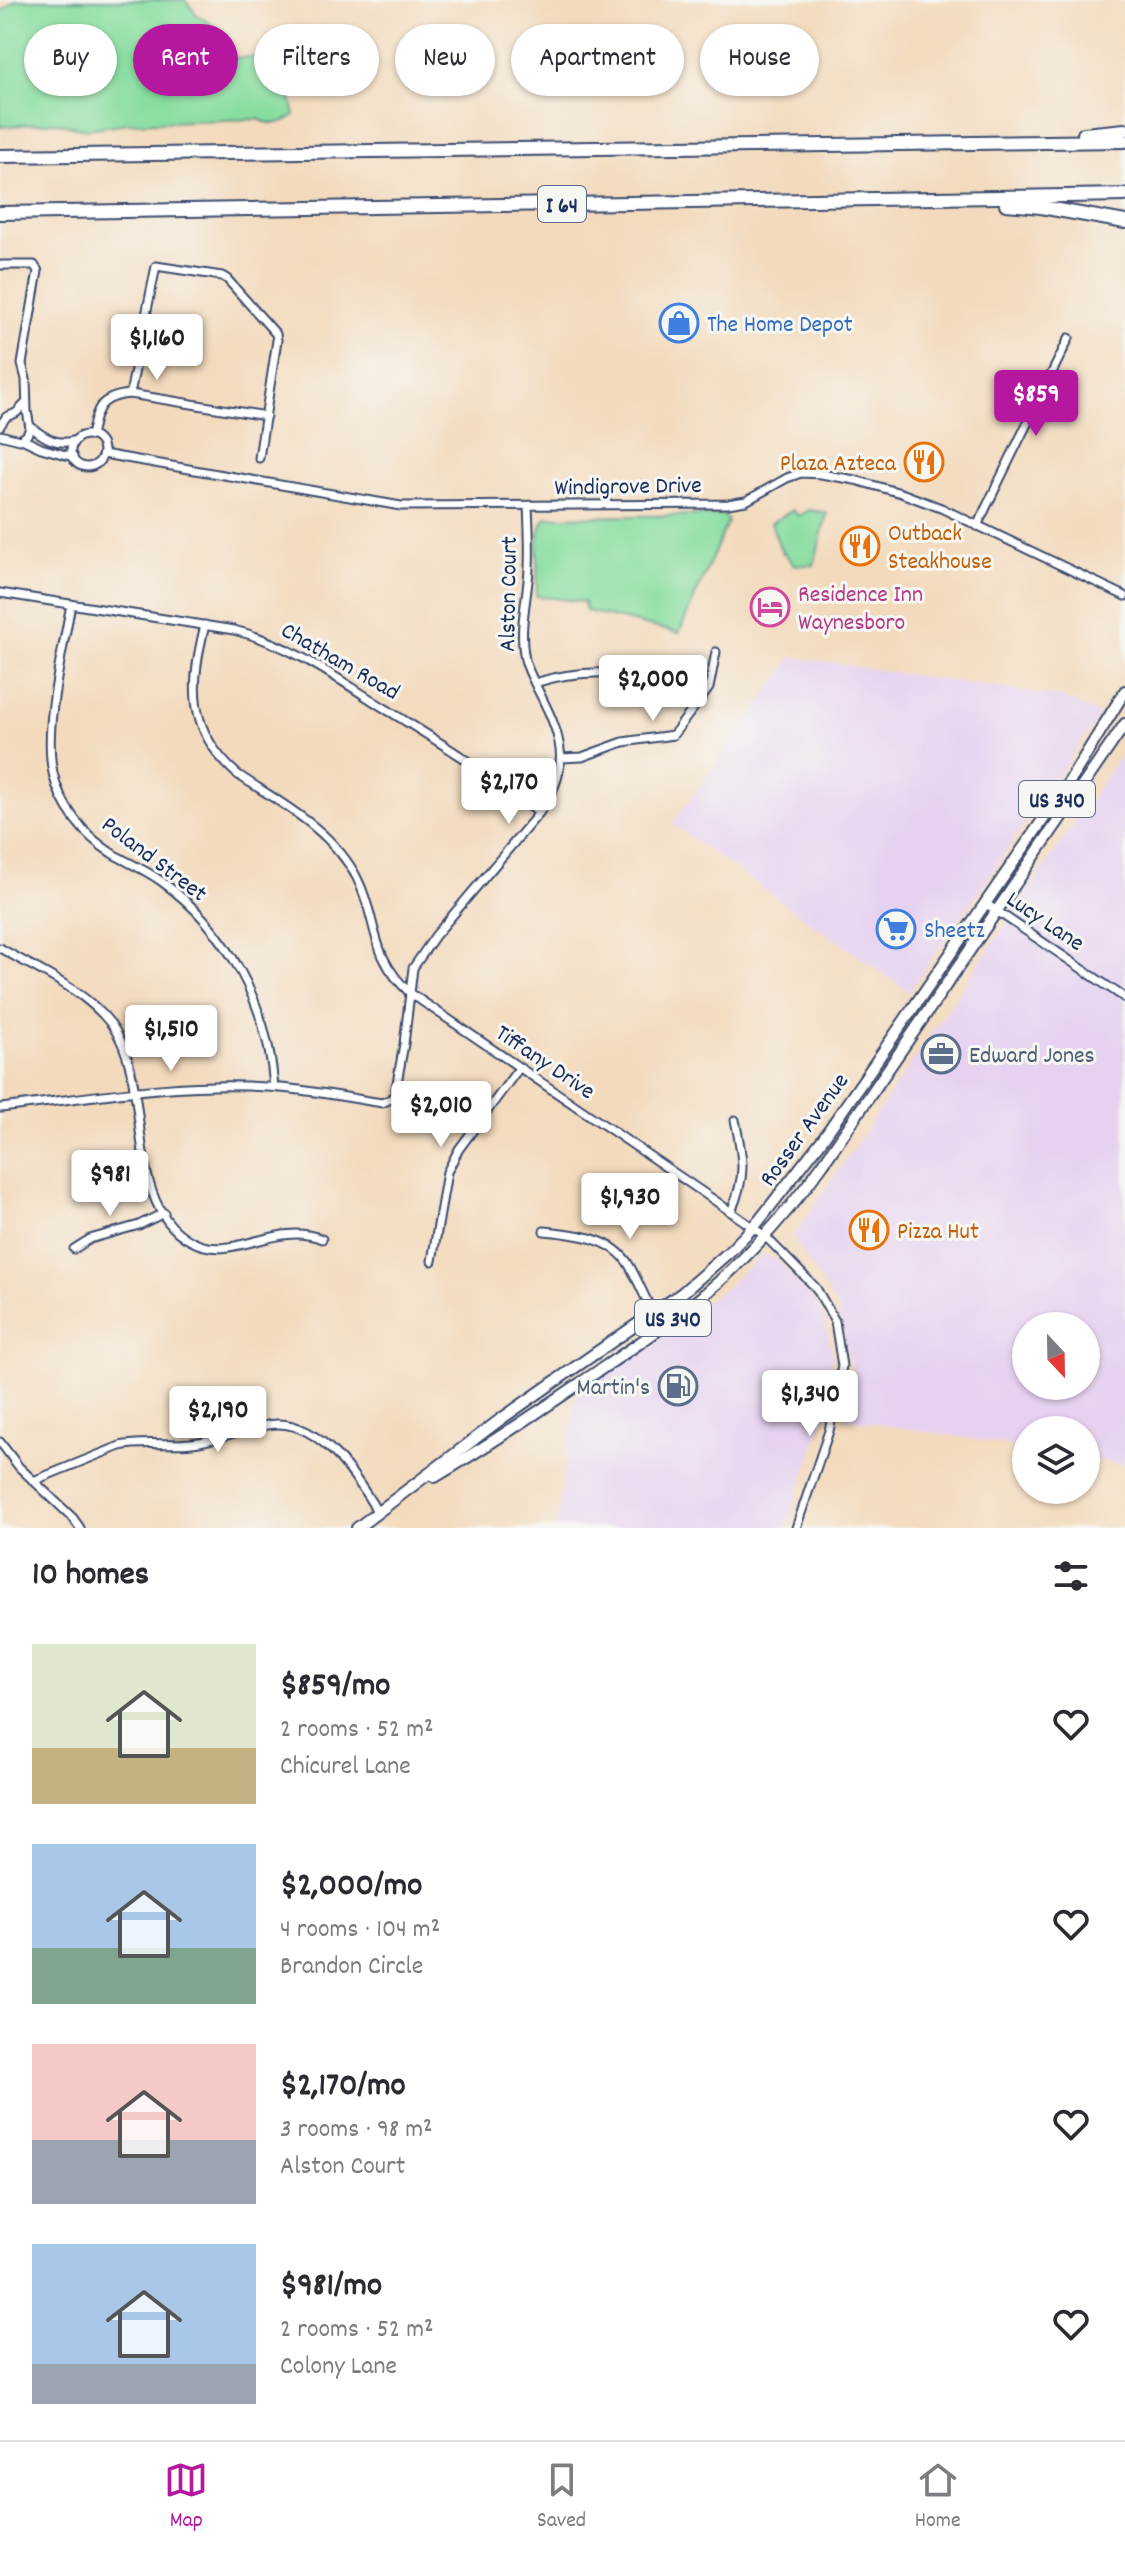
<!DOCTYPE html>
<html lang="en">
<head>
<meta charset="utf-8">
<style>
  :root { --surface:#fff; --page:#f2f2f3; --text:#2b2b33; --muted:#7c7c81; --line:#e1e1e2; --accent:#b5179e }
  body { margin:0; font-family:Dekko,sans-serif; background:var(--page); color:var(--text); height:100vh; display:flex; flex-direction:column; font-size:30px; white-space:nowrap }
  * { box-sizing:border-box; margin:0 }
  p { font-size:26px; color:var(--muted) }
  .icon { flex:none; width:44px; height:44px; fill:none; stroke:currentColor; stroke-width:2; stroke-linecap:round; stroke-linejoin:round }
  .map { position:relative; height:1528px; overflow:hidden }
  .panel { display:flex; flex-direction:column; background:var(--surface); flex:1 }
  .panel>* { flex:none }
  .top-card { position:absolute; left:24px; top:24px; width:1078px; height:72px; display:flex; gap:16px }
  .needle { width:52px; rotate:158deg }
  .tools { position:absolute; left:1012px; top:1312px; display:grid; gap:16px }
  .tools a { display:grid; place-items:center; width:88px; height:88px; border-radius:50%; background:var(--surface); box-shadow:0 2px 6px #0004; font-size:40px }
  .price { position:absolute; translate:-50% -68px; padding:0 18px; border-radius:8px; background:#fff; color:#222; font-size:26px; line-height:52px; filter:drop-shadow(0 2px 4px #0008) }
  .price::after { content:''; position:absolute; left:50%; top:48px; width:24px; height:18px; margin-left:-12px; background:inherit; clip-path:polygon(0 0,100% 0,50% 100%) }
  .price.on { background:var(--accent); color:#fff }
  ul { padding:0; list-style:none }
  li { display:flex; align-items:center; gap:24px; height:200px; padding:0 32px }
  li span { display:grid; place-items:center; flex:none; width:224px; height:160px; border-radius:0px; color:#555 }
  li>.icon { margin-inline-start:auto }
  span .icon { width:96px; height:96px; fill:#fffc; stroke-width:1 }
  li b { font-size:34px }
  h2 { display:flex; justify-content:space-between; align-items:center; height:96px; padding:0 32px; font-size:34px }
  .chip { padding:0 28px; border-radius:36px; background:var(--surface); box-shadow:0 2px 6px #0004; font-size:28px; line-height:72px }
  .chip.on { background:var(--accent); color:#fff }
  .menu { display:flex; justify-content:space-around; align-items:center; height:112px; border-top:2px solid var(--line); background:var(--surface); font-size:22px; color:var(--muted) }
  .menu a { display:grid; justify-items:center; gap:4px }
  .menu .on { color:var(--accent) }
  .map>svg:first-child { display:block }
  .built { fill:#e6d2f0; fill-rule:evenodd }
  .green { fill:#87dd9f; stroke:#51867e; stroke-width:2 }
  .lines { fill:none; stroke-linecap:round; stroke-linejoin:round }
  .street-casing { stroke:#3b496c; stroke-width:11 }
  .primary-casing { stroke:#3b496c; stroke-width:14 }
  .highway-casing { stroke:#3b496c; stroke-width:16 }
  .street { stroke:#fff; stroke-width:7 }
  .primary { stroke:#fff; stroke-width:10 }
  .highway { stroke:#fff; stroke-width:12 }
  .labels { text-anchor:middle; stroke-width:6; stroke-linejoin:round; paint-order:stroke }
  .shield { fill:#f6f6f2; stroke:#5d6b8a; stroke-width:2 }
  .shield-label { font-size:22px; font-weight:bold; fill:#1b2f5e }
  .shop-label { font-size:24px; fill:#366cbe; stroke:#f6f6f2; text-anchor:start }
  .food-label { font-size:24px; fill:#c56008; stroke:#f6f6f2; text-anchor:start }
  .street-label { font-size:24px; fill:#1b2f5e; stroke:#f6f6f2 }
  .hotel-label { font-size:24px; fill:#b23c85; stroke:#f6f6f2; text-anchor:start }
  .service-label { font-size:24px; fill:#4e5e75; stroke:#f6f6f2; text-anchor:start }
</style>
</head>
<body>
<div class="map">
<svg width="1125" height="1528" viewBox="0 0 1125 1528">
  <rect width="100%" height="100%" fill="#f6f6f2"/>
  <filter id="ink" filterUnits="userSpaceOnUse"><feTurbulence type="fractalNoise" baseFrequency=".0125" numOctaves="2"/><feDisplacementMap in="SourceGraphic" scale="16" xChannelSelector="R" yChannelSelector="G"/><feConvolveMatrix kernelMatrix="1 2 1 2 8 2 1 2 1" color-interpolation-filters="sRGB"/></filter>
  <filter id="wash" filterUnits="userSpaceOnUse"><feTurbulence type="fractalNoise" baseFrequency=".006" numOctaves="4" result="noise"/><feDisplacementMap in="SourceGraphic" scale="32" xChannelSelector="R" yChannelSelector="G"/><feGaussianBlur stdDeviation="1.8" result="paint"/><feColorMatrix in="noise" values="0 0 0 0 0 0 0 0 0 0 0 0 0 0 0 0 0 1.4 0 .05"/><feComposite in="paint" operator="in"/></filter>
  <g filter="url(#wash)">
    <rect width="100%" height="100%" fill="#f3dabc"/>
    <g class="built">
      <path d="M793 657 1063 698 1100 715 909 992 672 824Z"/>
      <path d="M1125 748V1465L1086 1458V1430H1026V1448L844 1418 852 1370 837 1307 793 1237ZM1026 1326H1086V1386H1026Z"/>
      <path d="M761 1255 772 1256 782 1265 814 1301 823 1318 833 1355 823 1421 786 1528H556L576 1397 725 1288Z"/>
    </g>
    <g class="green">
      <path d="M16 0H185L197 15 223 31 212 50 238 58 277 56 286 77 295 115C282 124 272 126 258 119L128 123 86 129 53 122 0 127V12Z"/>
      <path d="M793 510 798 516 809 510 827 513 814 565H794L784 552 782 553 771 523Z"/>
      <path d="M724 515 728 521 679 633 586 611 584 602 536 596C540 575 532 530 547 517Z"/>
    </g>
  </g>
  <g filter="url(#ink)">
    <g class="lines">
      <defs>
        <g id="street">
          <path d="M0 265H34L38 271 22 364 26 379 27 411 30 428 27 435 20 440 0 435"/>
          <path d="M130 394 156 266 222 276 227 279 276 334 277 340 259 458"/>
          <path d="M0 426 6 417 16 413 26 403"/>
          <path d="M30 426C43 437 58 447 76 440"/>
          <circle cx="87" cy="451" r="16"/>
          <path d="M91 436C97 408 99 397 130 394L266 416"/>
          <path d="M22 439 41 448 73 457"/>
          <path d="M103 454 401 506 728 504 746 501 787 478 801 473 821 474 855 480 901 493 941 508 1125 596"/>
          <path d="M977 526 1069 338"/>
          <path d="M0 593 234 630C289 644 334 676 381 706 436 740 489 772 539 813"/>
          <path d="M71 604C63 651 43 727 53 773 60 806 84 836 113 854 129 863 146 870 161 881 228 929 268 1005 274 1087"/>
          <path d="M205 625C190 685 187 730 237 774 280 803 332 829 357 878 379 922 368 954 410 993L717 1202 765 1236 816 1288 835 1321 842 1366 829 1431 796 1528"/>
          <path d="M535 683C584 666 658 670 703 696"/>
          <path d="M561 758 582 757 623 742 673 735 709 688 716 652"/>
          <path d="M985 903 1125 998"/>
          <path d="M0 948C37 970 84 989 111 1024 155 1082 121 1204 191 1241 233 1264 274 1220 322 1239"/>
          <path d="M0 1108C88 1098 178 1081 267 1087 306 1089 344 1097 382 1103L391 1099 395 1094 404 1044 413 968 435 936 539 813C574 766 561 735 537 688 532 677 525 666 524 654 519 625 528 596 529 568 530 547 529 526 528 506"/>
          <path d="M731 1212C747 1174 743 1159 735 1120"/>
          <path d="M544 1231C574 1234 613 1237 629 1265 641 1285 648 1308 662 1327"/>
          <path d="M74 1249 90 1239 139 1225 164 1213"/>
          <path d="M432 1261 447 1172 459 1149 519 1068"/>
          <path d="M0 1442 19 1467 73 1518 80 1528"/>
          <path d="M33 1481 120 1446C146 1440 173 1447 199 1442 225 1438 251 1425 277 1424 322 1423 358 1479 378 1513"/>
        </g>
        <g id="primary">
          <path d="M435 1477C484 1448 531 1417 579 1384 619 1357 661 1330 699 1299 746 1260 787 1214 823 1164L1125 724"/>
          <path d="M357 1528 501 1419 682 1293 729 1252 758 1222 822 1140 1069 782 1125 691"/>
        </g>
        <g id="highway">
          <path d="M1084 134 1125 130"/>
          <path d="M0 156 1125 141"/>
          <path d="M1006 204 1041 207 1125 222"/>
          <path d="M0 213 1125 195"/>
        </g>
      </defs>
      <use href="#street" class="street-casing"/>
      <use href="#primary" class="primary-casing"/>
      <use href="#highway" class="highway-casing"/>
      <use href="#street" class="street"/>
      <use href="#primary" class="primary"/>
      <use href="#highway" class="highway"/>
    </g>
  </g>
  <defs>
    <symbol id="shop-ring" viewBox="-11 -11 22 22"><circle r="9.5" fill="#f6f6f2" stroke="#3f7fe0" stroke-width="1.5"/><path d="M-5-2.5h2.3a2.7 3.5 0 0 1 5.4 0H5L5.5 6h-11ZM-1.5-2.5h3a1.5 2.3 0 0 0-3 0Z" fill="#3f7fe0"/></symbol>
    <symbol id="restaurant-ring" viewBox="-11 -11 22 22"><circle r="9.5" fill="#f6f6f2" stroke="#e8710a" stroke-width="1.5"/><path d="M-5-6h1v4h1v-4h1v4h1v-4h1v5L-1.5 .5V6h-2V.5L-5-1ZM5-6V6H3V1.5H1.5Q1.5-4 5-6Z" fill="#e8710a"/></symbol>
    <symbol id="hotel-ring" viewBox="-11 -11 22 22"><circle r="9.5" fill="#f6f6f2" stroke="#d1479c" stroke-width="1.5"/><path d="M-6-4.5h1.5V1H6V5H4.5V3h-9V5H-6ZM-4 0a1.8 1.8 0 1 1 3.6 0ZM.5 0V-2.5h3Q6-2.5 6 0Z" fill="#d1479c"/></symbol>
    <symbol id="supermarket-ring" viewBox="-11 -11 22 22"><circle r="9.5" fill="#f6f6f2" stroke="#3f7fe0" stroke-width="1.5"/><path d="M-6-5.5h2.5l.6 2H6L4.5 2H-2.5L-4.4-4H-6ZM-1.5 3.2a1.3 1.3 0 1 0 .1 0ZM3 3.2a1.3 1.3 0 1 0 .1 0Z" fill="#3f7fe0"/></symbol>
    <symbol id="office-ring" viewBox="-11 -11 22 22"><circle r="9.5" fill="#f6f6f2" stroke="#5c6f8a" stroke-width="1.5"/><path d="M-6-3h4V-5.5h4V-3h4V5H-6ZM-1-4.5V-3h2v-1.5ZM-6 0V1H6V0Z" fill="#5c6f8a"/></symbol>
    <symbol id="fuel-ring" viewBox="-11 -11 22 22"><circle r="9.5" fill="#f6f6f2" stroke="#5c6f8a" stroke-width="1.5"/><path d="M-5.5-6h7V0h2V4h1.3V-2.5L3-4.5l.8-.8L6-3V5H2.5V1h-1V6h-7ZM-4.2-4.7v3.2H.2V-4.7Z" fill="#5c6f8a"/></symbol>
  </defs>
  <g fill-rule="evenodd">
    <use href="#shop-ring" x="657" y="301" width="44" height="44"/>
    <use href="#restaurant-ring" x="902" y="440" width="44" height="44"/>
    <use href="#restaurant-ring" x="838" y="524" width="44" height="44"/>
    <use href="#hotel-ring" x="748" y="585" width="44" height="44"/>
    <use href="#supermarket-ring" x="874" y="907" width="44" height="44"/>
    <use href="#office-ring" x="919" y="1032" width="44" height="44"/>
    <use href="#restaurant-ring" x="847" y="1208" width="44" height="44"/>
    <use href="#fuel-ring" x="656" y="1364" width="44" height="44"/>
  </g>
  <g class="labels">
    <g class="shield">
      <rect x="538" y="186" width="48" height="36" rx="6"/>
      <rect x="1019" y="781" width="76" height="36" rx="6"/>
      <rect x="635" y="1300" width="76" height="36" rx="6"/>
    </g>
    <g class="shield-label">
      <text x="562" y="212">I 64</text>
      <text x="1057" y="807">US 340</text>
      <text x="673" y="1326">US 340</text>
    </g>
    <g class="shop-label">
      <text x="707" y="331">The Home Depot</text>
      <text x="924" y="937">Sheetz</text>
    </g>
    <g class="food-label">
      <text x="896" y="470" text-anchor="end">Plaza Azteca</text>
      <text x="888" y="540">Outback<tspan x="888" dy="28">Steakhouse</tspan></text>
      <text x="897" y="1238">Pizza Hut</text>
    </g>
    <g class="street-label">
      <text transform="translate(628 485) rotate(-1)" y="8">Windigrove Drive</text>
      <text transform="translate(507 594) rotate(-89)" y="8">Alston Court</text>
      <text transform="translate(341 660) rotate(30)" y="8">Chatham Road</text>
      <text transform="translate(155 858) rotate(37)" y="8">Poland Street</text>
      <text transform="translate(1046 920) rotate(34)" y="8">Lucy Lane</text>
      <text transform="translate(546 1061) rotate(34)" y="8">Tiffany Drive</text>
      <text transform="translate(803 1129) rotate(-54)" y="8">Rosser Avenue</text>
    </g>
    <g class="hotel-label">
      <text x="798" y="601">Residence Inn<tspan x="798" dy="28">Waynesboro</tspan></text>
    </g>
    <g class="service-label">
      <text x="969" y="1062">Edward Jones</text>
      <text x="650" y="1394" text-anchor="end">Martin's</text>
    </g>
  </g>
</svg>
<div class="tools">
<a><svg class="needle" viewBox="-14 -14 28 28"><path d="M0-13l5 13h-10z" fill="#e53935"/><path d="M0 13l5-13h-10z" fill="#7c7c81"/></svg></a>
<a><svg class="icon" aria-label="layers" viewBox="0 0 24 24"><path d="M12 4l9 5-9 5-9-5zM3 14l9 5 9-5"/></svg></a>
</div>
<b class="price" style="left:157px;top:382px">$1,160</b>
<b class="price on" style="left:1036px;top:438px">$859</b>
<b class="price" style="left:653px;top:723px">$2,000</b>
<b class="price" style="left:509px;top:826px">$2,170</b>
<b class="price" style="left:171px;top:1073px">$1,510</b>
<b class="price" style="left:441px;top:1149px">$2,010</b>
<b class="price" style="left:110px;top:1218px">$981</b>
<b class="price" style="left:630px;top:1241px">$1,930</b>
<b class="price" style="left:810px;top:1438px">$1,340</b>
<b class="price" style="left:218px;top:1454px">$2,190</b>
<div class="top-card">
<a class="chip">Buy</a>
<a class="chip on">Rent</a>
<a class="chip">Filters</a>
<a class="chip">New</a>
<a class="chip">Apartment</a>
<a class="chip">House</a>
</div>
</div>
<section class="panel">
<h2>10 homes<svg class="icon" aria-label="filters" viewBox="0 0 24 24"><path d="M4 7h16M4 17h16"/><circle cx="9" cy="7" r="2"/><circle cx="15" cy="17" r="2"/></svg></h2>
<ul>
<li><span style="background:linear-gradient(#dfe7d0 65%,#c2b280 0)"><svg class="icon" aria-label="home" viewBox="0 0 24 24"><path d="M3 11l9-7 9 7M6 9v11h12V9"/></svg></span><div><b>$859/mo</b><p>2 rooms · 52 m²</p><p>Chicurel Lane</p></div><svg class="icon" aria-label="heart" viewBox="0 0 24 24"><path d="M12 20l-8-8c-3-5 5-10 8-4 3-6 11-1 8 4z"/></svg></li>
<li><span style="background:linear-gradient(#a9c7e8 65%,#7fa58c 0)"><svg class="icon" aria-label="home" viewBox="0 0 24 24"><path d="M3 11l9-7 9 7M6 9v11h12V9"/></svg></span><div><b>$2,000/mo</b><p>4 rooms · 104 m²</p><p>Brandon Circle</p></div><svg class="icon" aria-label="heart" viewBox="0 0 24 24"><path d="M12 20l-8-8c-3-5 5-10 8-4 3-6 11-1 8 4z"/></svg></li>
<li><span style="background:linear-gradient(#f6c9c9 60%,#9aa5b1 0)"><svg class="icon" aria-label="home" viewBox="0 0 24 24"><path d="M3 11l9-7 9 7M6 9v11h12V9"/></svg></span><div><b>$2,170/mo</b><p>3 rooms · 98 m²</p><p>Alston Court</p></div><svg class="icon" aria-label="heart" viewBox="0 0 24 24"><path d="M12 20l-8-8c-3-5 5-10 8-4 3-6 11-1 8 4z"/></svg></li>
<li><span style="background:linear-gradient(#a9c7e8 75%,#9aa5b1 0)"><svg class="icon" aria-label="home" viewBox="0 0 24 24"><path d="M3 11l9-7 9 7M6 9v11h12V9"/></svg></span><div><b>$981/mo</b><p>2 rooms · 52 m²</p><p>Colony Lane</p></div><svg class="icon" aria-label="heart" viewBox="0 0 24 24"><path d="M12 20l-8-8c-3-5 5-10 8-4 3-6 11-1 8 4z"/></svg></li>
</ul>
</section>
<nav class="menu">
<a class="on"><svg class="icon" aria-label="map" viewBox="0 0 24 24"><path d="M3 6l6-2 6 2 6-2v14l-6 2-6-2-6 2zM9 4v14M15 6v14"/></svg>Map</a>
<a><svg class="icon" aria-label="saved" viewBox="0 0 24 24"><path d="M7 4h10v16l-5-4-5 4z"/></svg>Saved</a>
<a><svg class="icon" aria-label="home" viewBox="0 0 24 24"><path d="M3 11l9-7 9 7M6 9v11h12V9"/></svg>Home</a>
</nav>
</body>
</html>
